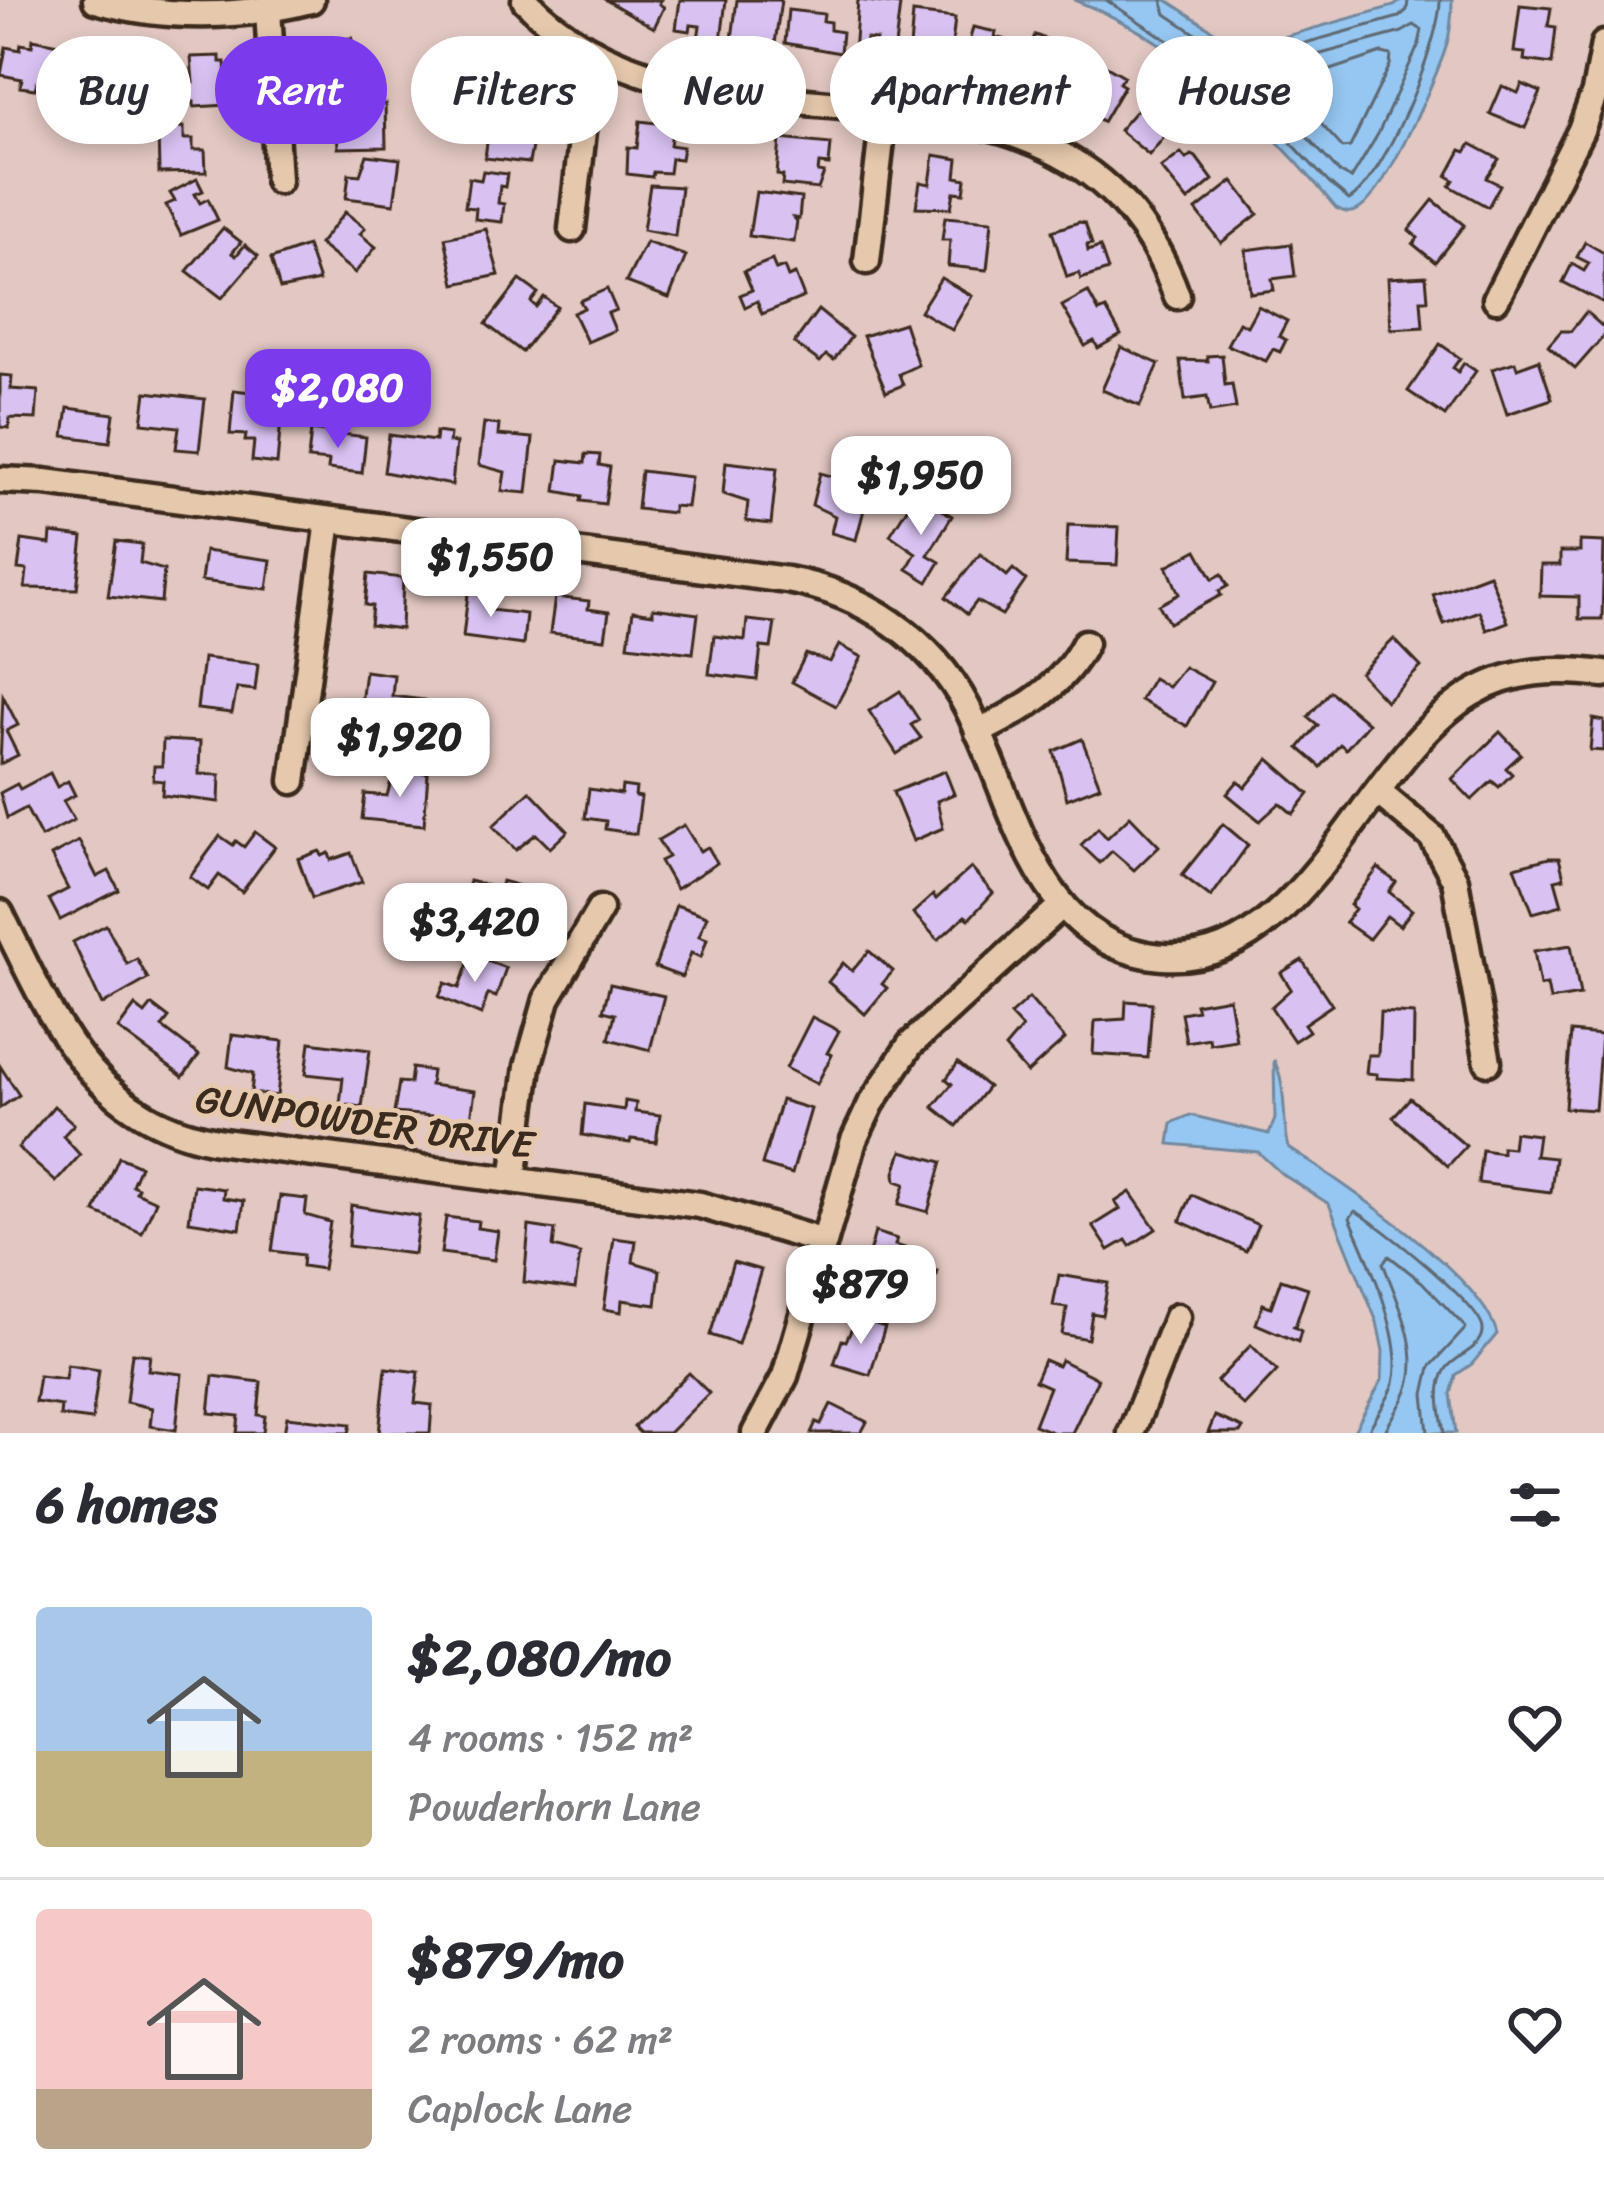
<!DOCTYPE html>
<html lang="en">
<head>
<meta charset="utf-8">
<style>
  :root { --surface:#fff; --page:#f7f7f7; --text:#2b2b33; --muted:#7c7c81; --line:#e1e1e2; --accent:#7c3aed }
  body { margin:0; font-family:Sriracha,sans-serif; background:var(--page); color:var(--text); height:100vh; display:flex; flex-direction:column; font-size:45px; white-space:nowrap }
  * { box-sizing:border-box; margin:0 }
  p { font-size:39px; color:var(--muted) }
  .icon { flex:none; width:66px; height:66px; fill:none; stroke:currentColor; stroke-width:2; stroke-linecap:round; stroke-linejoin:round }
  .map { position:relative; height:1433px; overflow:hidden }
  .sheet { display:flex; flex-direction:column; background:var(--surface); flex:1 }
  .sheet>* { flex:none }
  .hud { position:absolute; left:36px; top:36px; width:1533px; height:108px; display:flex; gap:24px }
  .price { position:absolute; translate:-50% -102px; padding:0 27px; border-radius:24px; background:#fff; color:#222; font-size:39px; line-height:78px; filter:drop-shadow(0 3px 6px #0008) }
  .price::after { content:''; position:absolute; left:50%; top:72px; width:36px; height:27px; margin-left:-18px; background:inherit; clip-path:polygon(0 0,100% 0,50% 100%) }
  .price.active { background:var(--accent); color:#fff }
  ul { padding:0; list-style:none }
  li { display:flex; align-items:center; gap:36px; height:300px; padding:0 36px }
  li+li { border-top:3px solid var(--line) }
  li span { display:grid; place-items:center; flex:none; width:336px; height:240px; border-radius:12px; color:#555 }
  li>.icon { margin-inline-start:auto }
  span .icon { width:144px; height:144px; fill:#fffc; stroke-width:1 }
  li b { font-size:51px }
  h2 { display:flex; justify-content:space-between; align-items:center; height:144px; padding:0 36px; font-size:51px }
  .pill { padding:0 42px; border-radius:54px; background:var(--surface); box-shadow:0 6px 18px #0003; font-size:42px; line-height:108px }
  .pill.active { background:var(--accent); color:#fff }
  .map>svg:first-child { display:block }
  .water { fill:#96c7f2; stroke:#72889d; stroke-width:3 }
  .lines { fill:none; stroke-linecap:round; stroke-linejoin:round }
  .shore { stroke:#5f6973; stroke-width:3 }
  .building { fill:#d9c2f2; stroke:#3b2a1e; stroke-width:3 }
  .minor-casing { stroke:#3b2a1e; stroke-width:33 }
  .minor { stroke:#e6c9ad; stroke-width:24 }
  .labels { text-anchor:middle; stroke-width:9; stroke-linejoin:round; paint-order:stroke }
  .street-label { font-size:39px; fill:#3b2a1e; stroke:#e6c9ad }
</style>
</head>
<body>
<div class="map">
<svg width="1604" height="1433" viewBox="0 0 1604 1433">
  <rect width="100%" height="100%" fill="#e2c7c2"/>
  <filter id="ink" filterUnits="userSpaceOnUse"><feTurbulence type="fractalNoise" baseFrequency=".00833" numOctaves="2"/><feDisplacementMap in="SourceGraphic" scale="24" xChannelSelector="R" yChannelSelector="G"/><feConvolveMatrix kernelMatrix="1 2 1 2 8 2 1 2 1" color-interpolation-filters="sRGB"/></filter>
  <g filter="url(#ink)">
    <g class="water">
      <path d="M1074 0H1167L1223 37 1258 44 1394 6 1402 0H1452C1452 16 1451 31 1446 47 1437 76 1382 203 1355 211 1347 214 1343 211 1336 208 1266 122 1179 40 1074 0Z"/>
      <path d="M1274 1060C1288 1089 1281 1118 1289 1148 1341 1182 1483 1276 1497 1334L1472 1364 1456 1375 1451 1394 1456 1433H1353L1382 1380 1383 1351 1377 1322 1329 1204 1282 1174 1258 1152 1169 1144 1172 1123 1190 1115 1269 1134 1275 1119Z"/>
    </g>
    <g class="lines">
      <g class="shore">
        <path d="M1106 0 1238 86 1329 183 1349 200C1385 178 1440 42 1440 0"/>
        <path d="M1162 0 1166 14 1205 40 1244 55H1262L1399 17 1407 10 1408 0"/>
        <path d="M1414 25 1422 30 1419 44 1378 134 1351 179 1339 172 1254 79 1258 71 1402 32Z"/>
        <path d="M1382 53 1391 55 1390 65 1350 147 1343 148 1290 90 1289 84Z"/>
        <path d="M1367 1433C1375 1417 1389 1400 1394 1383 1405 1340 1368 1258 1350 1218L1355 1211C1377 1223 1483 1307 1483 1330 1484 1348 1454 1356 1446 1369 1434 1388 1441 1413 1444 1433"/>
        <path d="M1384 1433C1391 1419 1401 1406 1407 1391 1423 1350 1397 1301 1383 1263L1389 1256 1422 1282 1466 1328 1430 1367 1424 1394 1428 1433"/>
      </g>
    </g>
    <g class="building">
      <path d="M606 0H661L659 4 664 7 654 28Z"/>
      <path d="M680 0H726L721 41 698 39 700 26 691 25 690 31 676 29Z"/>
      <path d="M737 0H781L775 44 732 39Z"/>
      <path d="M858 0 900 5 894 55 874 53 876 40 866 39 864 55 854 54Z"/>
      <path d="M1520 5 1551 8 1548 26 1556 27 1552 64 1524 60 1525 53 1514 52Z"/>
      <path d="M788 10 824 14 823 21 830 22V30L842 32 840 53 785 43Z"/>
      <path d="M913 13 955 18 950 63 909 59Z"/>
      <path d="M973 27 996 32 995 37 1010 41 1003 71 964 63Z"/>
      <path d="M1035 35 1077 51 1063 88 1045 81 1047 77 1042 75 1040 81 1033 82 1018 76Z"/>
      <path d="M352 38 356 77 341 79 342 87 317 89 314 62 321 61 322 41Z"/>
      <path d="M33 39 59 44 48 84 37 82 35 89 20 87 22 79 1 75 6 47 20 50 21 44 32 46Z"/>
      <path d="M220 56V62H225L228 105 194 107V102H183L182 84 193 83 191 57Z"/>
      <path d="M1093 58 1124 76 1119 83 1124 86 1103 122 1070 98Z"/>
      <path d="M493 60 540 65 533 106 489 101Z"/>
      <path d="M99 64 126 68 116 107 66 99 71 70 87 72V68L98 70Z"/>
      <path d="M1522 84 1541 92 1525 128 1490 114 1502 86 1518 93Z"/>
      <path d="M385 104 386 147 338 148 337 126H348V116L355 115V105Z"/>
      <path d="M1140 106 1152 116 1155 112 1173 127 1149 155 1119 130Z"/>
      <path d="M490 119 523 123 522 129 535 130 529 163 485 158Z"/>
      <path d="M640 121 673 125 670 145 683 147 681 159 671 158 669 173 653 172 652 177 627 174 628 147 637 148Z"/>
      <path d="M184 127V139H193V150H205L206 172 159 173 158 128Z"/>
      <path d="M780 139 831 144 829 165 819 164 818 172 824 173 818 189 782 185 783 176 777 175Z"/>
      <path d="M1471 144 1499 159 1486 178 1500 185 1488 207 1450 186 1454 180 1447 176 1461 150 1466 152Z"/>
      <path d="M1181 153 1186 159 1192 155 1196 157 1213 180 1188 201 1161 168Z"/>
      <path d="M367 155 400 159 394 204 346 198 349 174 360 175Z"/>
      <path d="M934 155 958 159 956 177 966 179 964 193 954 192 951 208 916 207 920 182 930 184Z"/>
      <path d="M483 171 507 174 505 187 500 186 498 203 504 204 502 222 475 219 476 208 465 207 469 178 481 180Z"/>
      <path d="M197 179 203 191 195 194 200 203 208 199 218 220 181 235 166 205 175 201 170 193Z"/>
      <path d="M1233 181 1258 214 1221 243 1196 210Z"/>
      <path d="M650 185 681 187 675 236 643 230Z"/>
      <path d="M756 192 801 198 799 219 794 218 797 221 794 242 749 236Z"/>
      <path d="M1433 200 1464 225 1435 262 1413 244 1418 238 1409 230Z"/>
      <path d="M345 212 365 228 360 234 376 247 355 273 319 244Z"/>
      <path d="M945 217 992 221 987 270 948 266 950 240H942Z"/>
      <path d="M1079 222 1085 223 1092 244 1087 245 1088 251 1100 247 1108 270 1081 279 1079 273 1067 277 1052 231Z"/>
      <path d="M223 228 241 242 232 253 236 256 245 245 258 256 222 298 187 271Z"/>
      <path d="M486 229 499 275 455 284 445 238Z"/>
      <path d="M646 242 686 256 669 298 626 282Z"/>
      <path d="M1585 242 1604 253V303L1563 282 1572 264 1584 271 1589 263 1577 257Z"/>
      <path d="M1291 244 1295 276 1272 279 1274 290 1250 293 1246 250Z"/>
      <path d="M307 246 319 281 280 289 271 259Z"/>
      <path d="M772 260 776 270 784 267 788 277 795 274 804 297 762 314 757 301 745 307 740 295 752 290 744 271Z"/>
      <path d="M1426 276 1428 300H1421L1423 327 1391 329 1388 278Z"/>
      <path d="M941 278 972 296 952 330 920 311Z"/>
      <path d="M520 280 538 293 531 302 536 307 544 297 557 307 522 352 486 324Z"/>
      <path d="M607 289 616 310 608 313 615 330 587 342 573 313 584 308 580 301Z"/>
      <path d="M1088 292 1099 312 1106 309 1121 335 1098 348 1094 341 1085 346 1062 306Z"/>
      <path d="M1258 306 1287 321 1279 336 1286 340 1280 352 1273 349 1266 361 1227 345 1239 322 1247 326Z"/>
      <path d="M818 310 851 337 834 360 826 355 820 362 794 343Z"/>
      <path d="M1586 312 1604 328V336L1575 369 1548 346 1561 331H1571Z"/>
      <path d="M904 323 918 365 899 374 903 385 886 392 863 336Z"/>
      <path d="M1440 344 1460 358 1453 368 1458 372 1464 363 1476 371 1445 416 1408 391Z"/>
      <path d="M1121 347 1159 364 1140 406 1102 390Z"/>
      <path d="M1222 355 1225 385 1232 384 1236 408 1210 412 1207 397 1185 400 1180 360 1208 361 1207 356Z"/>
      <path d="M1539 360 1552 399 1507 414 1492 369 1515 362 1517 368Z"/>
      <path d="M0 375 12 376 11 389 38 391 36 419 10 418 9 428 0 427Z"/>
      <path d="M234 390 251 392 250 405 282 408 277 464 252 461 254 441H245L246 435 230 434Z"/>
      <path d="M146 392 205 399 199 451 176 449 179 427 142 423Z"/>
      <path d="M68 408 114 414 110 442 64 436Z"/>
      <path d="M484 423 499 425 498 435 533 438 527 493 502 491 505 472 479 465Z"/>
      <path d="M311 430 366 437 362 473 328 469 329 461 308 459Z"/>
      <path d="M436 432 450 434 449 442 456 443 452 485 384 472 389 435 435 441Z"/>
      <path d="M586 454 600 455 599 465 610 467 605 504 581 501 582 496 556 491 560 460 585 463Z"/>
      <path d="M726 462 777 468 771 524 746 521 748 502 723 494Z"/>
      <path d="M641 471 691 477 687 507 673 506V513L637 509Z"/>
      <path d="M820 473 870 487 856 540 831 533 835 516 812 505Z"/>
      <path d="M909 505 927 516 934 505 952 516 928 555 940 562 928 582 907 569 916 553 890 535Z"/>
      <path d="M1068 525 1119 527 1117 565 1066 563Z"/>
      <path d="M51 533 83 537 77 589 25 588 27 570 18 569 22 540 50 544Z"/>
      <path d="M116 541 142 544 140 563 164 570 161 602 108 596Z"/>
      <path d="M1580 541 1604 542 1602 619H1579V597L1540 596 1541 565H1560V552H1580Z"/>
      <path d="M1197 550 1213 579 1222 574 1228 586 1219 591 1221 595 1169 623 1159 605 1179 594 1167 566Z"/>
      <path d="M205 551 271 560 267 589 201 581Z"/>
      <path d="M980 554 1007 576 1013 569 1026 580 1002 615 977 601 967 614 946 597Z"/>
      <path d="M368 574 403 578 401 629 370 625 372 606 365 605Z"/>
      <path d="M1489 574 1508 622 1487 630 1479 611 1444 624 1433 595Z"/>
      <path d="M469 585 492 588 490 610 526 614 523 645 463 637Z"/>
      <path d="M555 597 589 601 588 609 609 612 605 639 550 633Z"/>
      <path d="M653 608 698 614 693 653 628 645 633 611 653 614Z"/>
      <path d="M747 620 775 623 771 648 761 647 757 680 709 674 714 636 745 640Z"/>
      <path d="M1394 639 1421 667 1386 701 1360 673Z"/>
      <path d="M839 645 862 657 836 706 792 682 806 654 830 662Z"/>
      <path d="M203 658 258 664 255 690 237 688 232 713 197 709Z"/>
      <path d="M1184 667 1212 682 1187 726 1140 700 1153 678 1168 687Z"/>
      <path d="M365 671 394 675 392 696 424 700 421 724 389 719 387 740 357 736Z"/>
      <path d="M900 691 919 720 911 725 921 738 897 754 869 711Z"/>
      <path d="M1330 691 1368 723 1346 749 1340 744 1321 767 1299 748 1318 725 1308 717Z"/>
      <path d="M3 696 18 725 6 731 18 755 0 764Z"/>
      <path d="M1593 719 1604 721V751L1590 750Z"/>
      <path d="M1500 732 1521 754 1506 768 1512 774 1499 787 1492 781 1472 800 1452 779Z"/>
      <path d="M1082 739 1100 786 1067 799 1054 751Z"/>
      <path d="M163 740 200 742 199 774 220 775 219 802 162 795 163 781 153 780 154 766H162Z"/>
      <path d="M1269 759 1309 794 1293 814 1280 803 1260 821 1227 794 1238 781 1245 788Z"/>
      <path d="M394 770 428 773 424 825 362 819 365 794 387 796Z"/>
      <path d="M945 771 954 794 937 801 943 828 913 841 893 792Z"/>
      <path d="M50 773 57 787 68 781 75 795 63 801 74 820 41 837 26 808 7 818 0 793 17 784 20 789Z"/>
      <path d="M622 786 636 788 635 796 641 797 636 834 605 829 606 821 585 818 589 789 621 794Z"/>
      <path d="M530 791 568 831 550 848 536 834 516 850 493 826Z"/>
      <path d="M1130 816 1159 846 1134 870 1112 851 1100 863 1081 845 1098 828 1107 838Z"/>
      <path d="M1223 824 1248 845 1211 897 1182 875Z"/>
      <path d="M684 825 700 851 708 847 717 863 676 889 660 861 668 857 658 840Z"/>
      <path d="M255 832 275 847 242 892 219 875 208 890 190 877 220 836 233 845 236 841 244 847Z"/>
      <path d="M79 841 97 877 109 871 119 890 60 920 49 899 68 889 51 856Z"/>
      <path d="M320 851 322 856 329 853 331 860 351 853 362 882 312 898 298 859Z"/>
      <path d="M1549 858H1559L1564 878 1555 880 1562 905 1533 913 1515 867Z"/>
      <path d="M971 868 993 893 969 919 965 916 938 940 913 913 933 895 936 899Z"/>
      <path d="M1378 868 1396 882 1389 892 1412 910 1400 926 1387 916 1369 939 1345 922 1355 909 1350 905Z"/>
      <path d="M469 881 500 889 502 881 527 888 521 913 500 908 493 936 458 927Z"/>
      <path d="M676 905 707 916 699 936 707 939 701 957 691 953 682 977 655 967Z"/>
      <path d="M106 925 127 964 137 959 148 979 102 1005 73 942Z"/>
      <path d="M1571 945 1580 995 1550 1000 1547 985 1540 986 1534 951Z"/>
      <path d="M869 951 893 971 882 984 887 988 865 1014 828 982 843 963 852 971Z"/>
      <path d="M471 955 506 968 496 997 488 994 481 1015 439 997 445 983 459 988Z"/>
      <path d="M1302 960 1332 1005 1304 1024 1309 1031 1294 1041 1271 1007 1291 989 1281 973Z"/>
      <path d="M610 984 664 996 650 1050 609 1039 615 1014 603 1011Z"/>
      <path d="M1029 998 1065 1039 1027 1073 1005 1048 1022 1028 1010 1015Z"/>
      <path d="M1229 998 1236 1040 1210 1044 1209 1038 1186 1042 1181 1013 1197 1010 1195 1004Z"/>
      <path d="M1126 1001 1152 1003 1148 1058 1093 1054 1095 1021 1125 1019Z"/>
      <path d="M152 1005 169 1018 162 1027 199 1055 183 1077 118 1029 135 1006 145 1014Z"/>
      <path d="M1380 1012 1414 1014 1413 1080 1377 1078V1074L1366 1073 1368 1055H1378Z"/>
      <path d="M812 1017 839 1031 827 1053 832 1055 817 1084 786 1068Z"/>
      <path d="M1571 1032 1601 1035 1595 1110 1565 1108Z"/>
      <path d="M232 1035 283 1041 277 1096 251 1093 253 1074 228 1067Z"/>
      <path d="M310 1042 370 1050 362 1107 340 1104 343 1078 306 1074Z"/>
      <path d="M958 1063 988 1087 957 1126 933 1107 952 1084 946 1079Z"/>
      <path d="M0 1066 19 1095 0 1108Z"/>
      <path d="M412 1068 432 1071 430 1085 475 1091 471 1119 394 1113 399 1082 410 1083Z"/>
      <path d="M1410 1098 1466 1146 1448 1166 1393 1117Z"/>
      <path d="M781 1100 811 1109 792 1174 762 1165Z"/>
      <path d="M625 1101 636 1103 635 1112 660 1115 656 1142 631 1139 630 1143 582 1135 585 1104 624 1110Z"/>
      <path d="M54 1106 74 1124 63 1136 80 1155 56 1182 18 1148Z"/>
      <path d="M1514 1132 1538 1135 1535 1156 1555 1158 1551 1192 1478 1183 1482 1150 1502 1153V1147L1512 1148Z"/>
      <path d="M902 1151 942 1162 928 1212 899 1204 905 1184 896 1181 895 1173Z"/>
      <path d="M119 1157 140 1166 132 1185 138 1188 136 1192 156 1201 142 1233 95 1212Z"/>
      <path d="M194 1185 224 1189 223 1198 244 1201 240 1229 189 1221Z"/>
      <path d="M1130 1192 1156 1229 1130 1246 1126 1240 1109 1250 1093 1226 1120 1209 1115 1202Z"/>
      <path d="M1192 1195 1258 1225 1246 1251 1180 1221Z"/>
      <path d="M280 1196 307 1199 305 1215 330 1222 323 1269 302 1266 303 1255 272 1251Z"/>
      <path d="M351 1205 419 1216 414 1254 348 1246Z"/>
      <path d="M446 1217 478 1221 477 1228 498 1231 494 1260 441 1253Z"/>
      <path d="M529 1226 555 1230 553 1247 580 1254 575 1289 524 1282Z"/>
      <path d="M875 1232 897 1239 895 1245 928 1255 924 1268 937 1271 930 1293 918 1290 914 1302 879 1292 888 1263 868 1257Z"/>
      <path d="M614 1238 636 1241 633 1262 660 1270 656 1305 622 1300 621 1312 604 1309Z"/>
      <path d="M733 1262 761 1270 738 1344 710 1335Z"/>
      <path d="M1059 1275 1108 1283 1102 1315 1092 1313 1088 1339 1062 1334 1067 1308 1053 1306Z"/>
      <path d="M1281 1279 1308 1288 1295 1327 1292 1326 1301 1331 1298 1342 1256 1324 1263 1304 1271 1307Z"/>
      <path d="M857 1318 885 1327 870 1375 834 1364 842 1340 846 1341Z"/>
      <path d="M1251 1345 1277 1371 1244 1406 1217 1381Z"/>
      <path d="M132 1353 150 1355 148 1370 182 1374 176 1430 150 1426 152 1408 126 1402Z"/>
      <path d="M1044 1360 1058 1366 1061 1360 1098 1379 1072 1433H1054L1034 1425 1049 1387 1035 1381Z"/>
      <path d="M67 1365 99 1370 92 1420 60 1416 61 1406 35 1402 39 1376 65 1379Z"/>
      <path d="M386 1368 419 1372 415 1403 432 1405 430 1433H379Z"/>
      <path d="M689 1373 709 1393 669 1433H640L634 1427Z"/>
      <path d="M213 1376 261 1382 258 1415 265 1416 263 1433H237L239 1416 209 1413Z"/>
      <path d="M831 1404 867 1422 861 1433H811L816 1422 821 1424Z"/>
      <path d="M1215 1416 1243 1428 1240 1433H1208Z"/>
      <path d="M287 1417 351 1424 349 1433H284Z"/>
    </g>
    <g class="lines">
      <defs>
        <g id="minor">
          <path d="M96 0C165 20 242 18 311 0"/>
          <path d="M525 0C704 191 1070 0 1177 296"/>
          <path d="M268 9 278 181"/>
          <path d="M572 229 592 51"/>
          <path d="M867 261 885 106"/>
          <path d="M1496 299 1581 130 1595 92 1604 44"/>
          <path d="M0 480 45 482 787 580C862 593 931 638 967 707 1015 800 1035 947 1163 957 1306 967 1364 759 1471 694 1512 669 1558 668 1604 674"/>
          <path d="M978 732C1020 712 1063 687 1085 643"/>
          <path d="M293 781 329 521"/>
          <path d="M1378 792 1432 837 1455 880 1488 1062"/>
          <path d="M0 913C53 1019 91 1122 223 1142L700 1205 824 1242"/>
          <path d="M513 1180 528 1066 547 999 600 909"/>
          <path d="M755 1433 785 1376 854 1140 871 1104 910 1045 1061 906"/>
          <path d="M1131 1433 1177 1317"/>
        </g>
      </defs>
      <use href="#minor" class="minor-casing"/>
      <use href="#minor" class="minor"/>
    </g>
  </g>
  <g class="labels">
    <g class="street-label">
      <text transform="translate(365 1121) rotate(8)" y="14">GUNPOWDER DRIVE</text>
    </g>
  </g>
</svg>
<b class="price active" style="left:338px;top:451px">$2,080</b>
<b class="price" style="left:921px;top:538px">$1,950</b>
<b class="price" style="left:491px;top:620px">$1,550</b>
<b class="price" style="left:400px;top:800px">$1,920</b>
<b class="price" style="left:475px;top:985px">$3,420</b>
<b class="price" style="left:861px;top:1347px">$879</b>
<div class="hud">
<a class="pill">Buy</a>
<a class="pill active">Rent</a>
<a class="pill">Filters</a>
<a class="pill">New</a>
<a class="pill">Apartment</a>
<a class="pill">House</a>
</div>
</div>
<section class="sheet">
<h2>6 homes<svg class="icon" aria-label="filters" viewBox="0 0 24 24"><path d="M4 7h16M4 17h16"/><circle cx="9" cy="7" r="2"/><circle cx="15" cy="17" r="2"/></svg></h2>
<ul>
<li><span style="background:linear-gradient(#a9c7e8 60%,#c2b280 0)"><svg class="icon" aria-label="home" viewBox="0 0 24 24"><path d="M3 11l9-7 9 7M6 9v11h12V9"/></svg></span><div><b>$2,080/mo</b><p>4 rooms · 152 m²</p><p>Powderhorn Lane</p></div><svg class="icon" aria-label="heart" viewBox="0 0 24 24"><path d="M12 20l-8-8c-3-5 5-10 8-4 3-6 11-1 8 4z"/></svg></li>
<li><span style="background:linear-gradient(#f6c9c9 75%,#b9a48a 0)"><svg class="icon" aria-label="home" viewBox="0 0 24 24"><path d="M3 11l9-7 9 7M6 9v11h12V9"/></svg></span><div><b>$879/mo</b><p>2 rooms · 62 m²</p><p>Caplock Lane</p></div><svg class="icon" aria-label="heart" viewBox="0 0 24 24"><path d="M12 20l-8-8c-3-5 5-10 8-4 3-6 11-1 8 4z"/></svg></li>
</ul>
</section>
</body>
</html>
